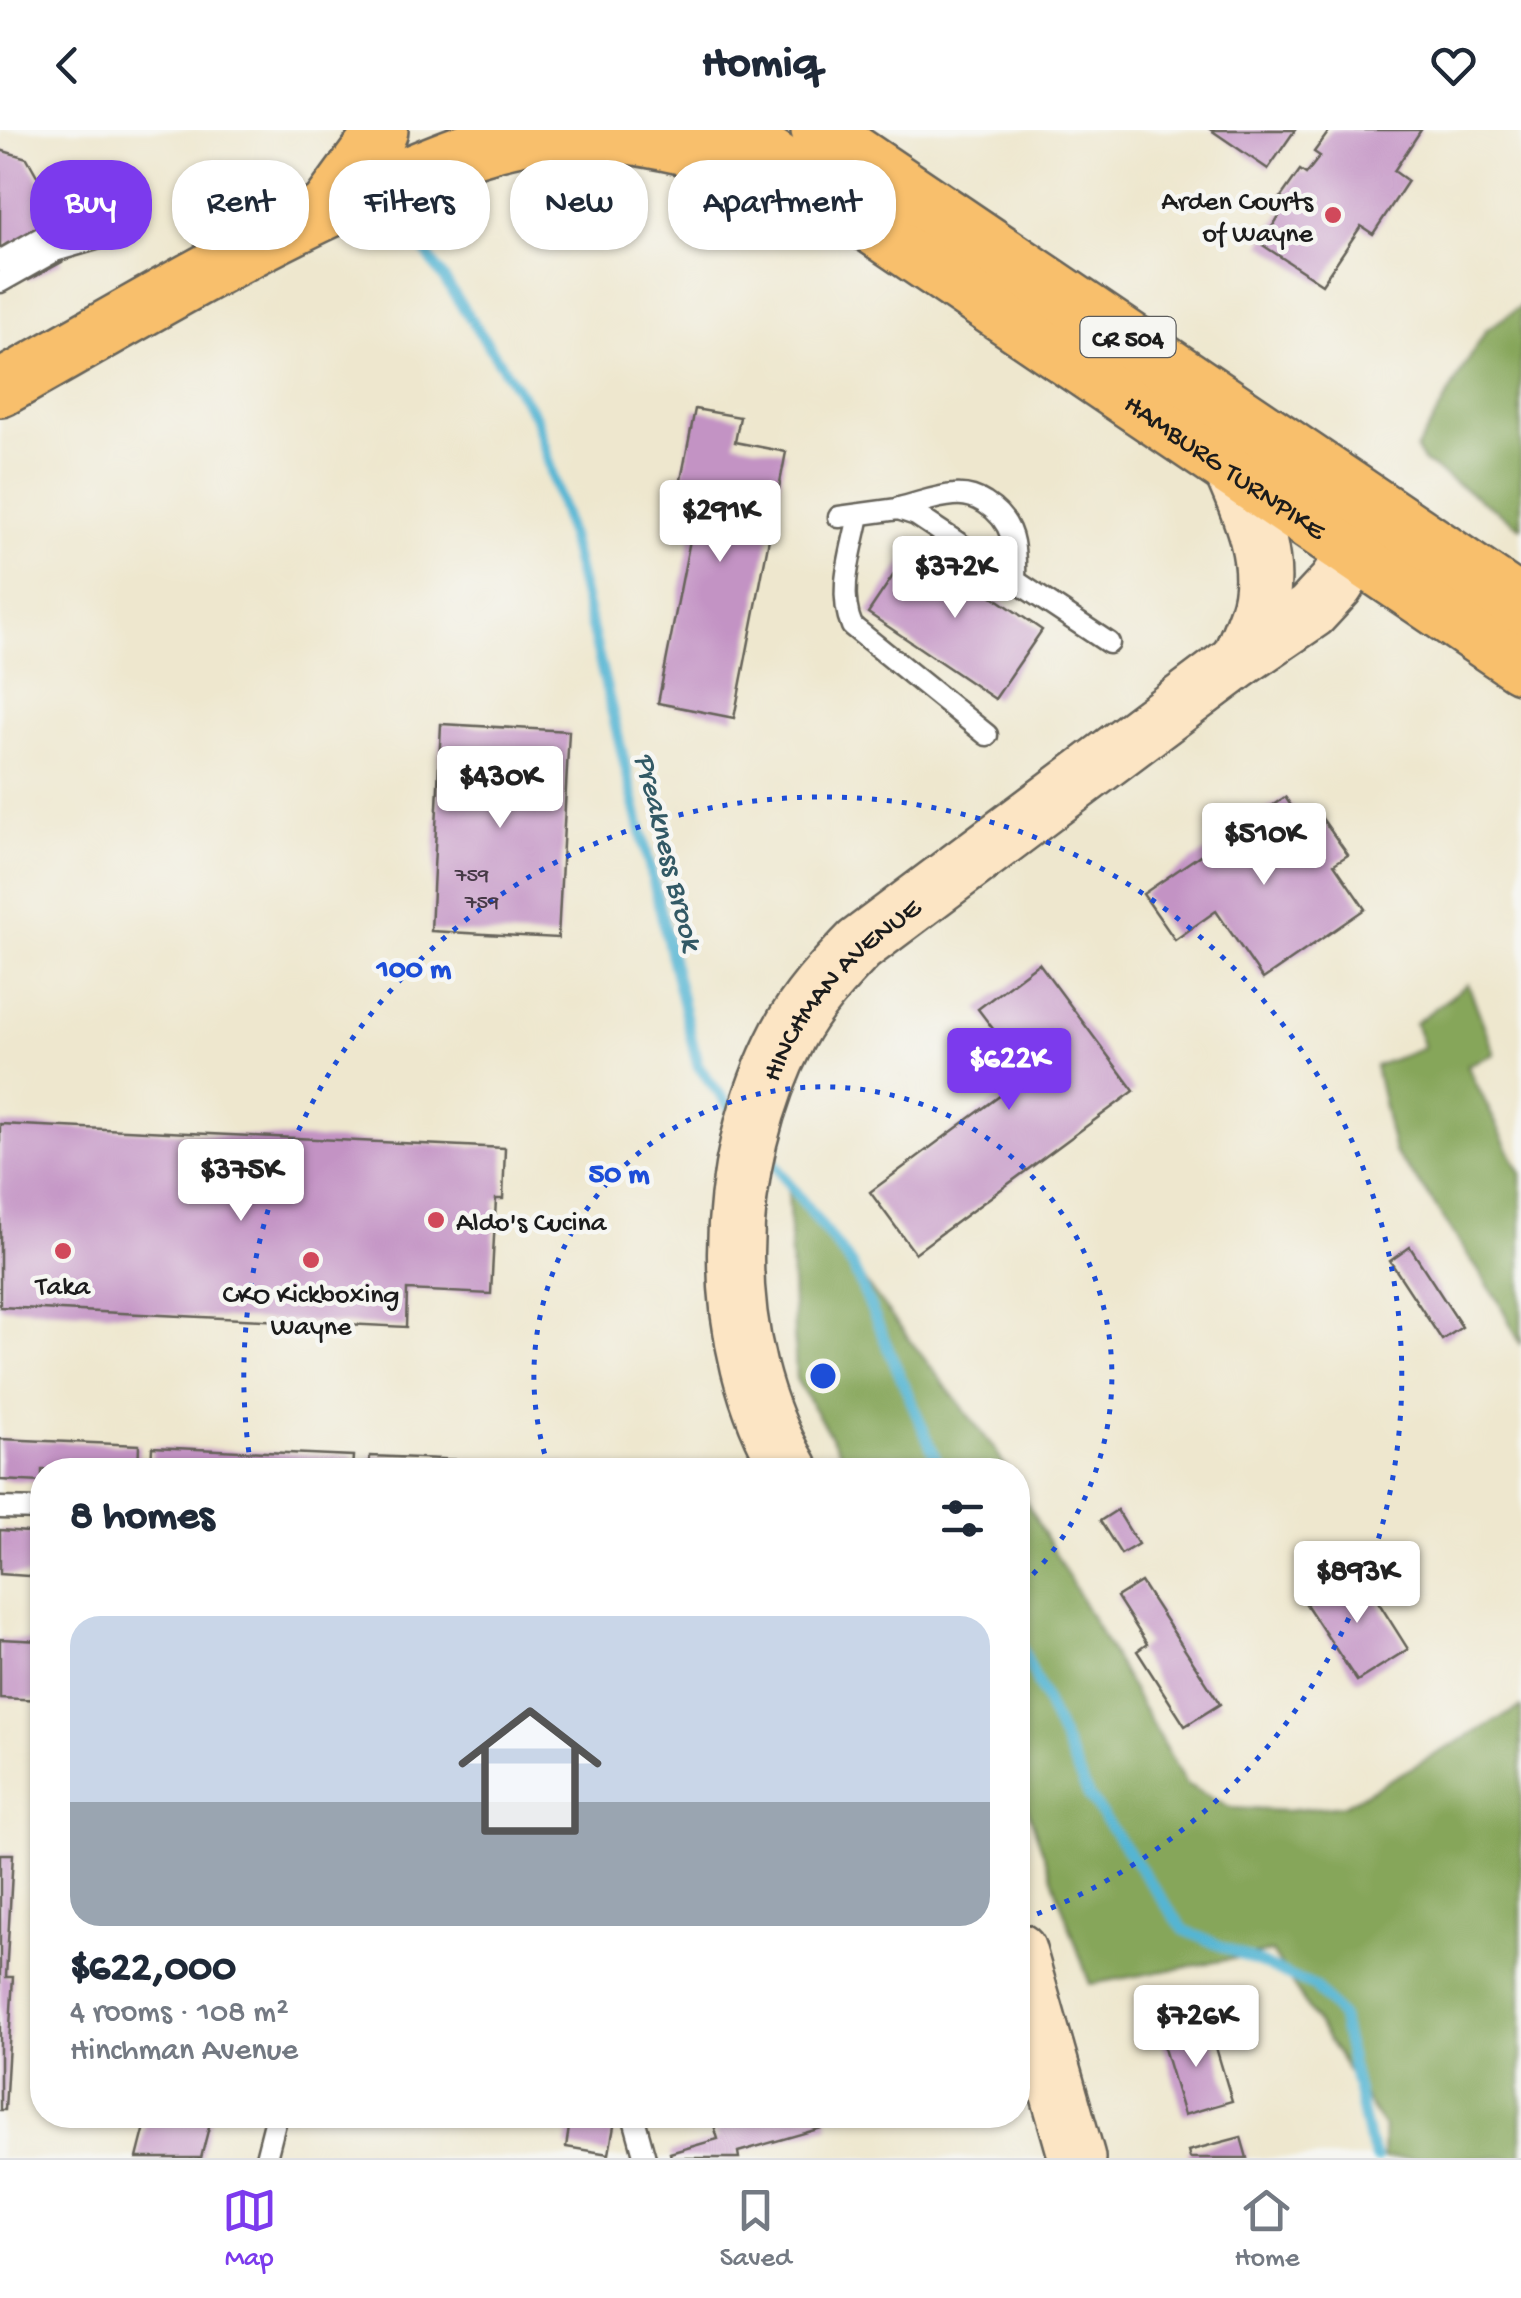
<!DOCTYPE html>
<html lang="en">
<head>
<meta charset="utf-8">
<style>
  :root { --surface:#fff; --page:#f6f6f7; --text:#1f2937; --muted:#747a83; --line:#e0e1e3; --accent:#7c3aed }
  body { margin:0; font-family:"Gochi Hand",sans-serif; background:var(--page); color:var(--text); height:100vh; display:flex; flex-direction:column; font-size:38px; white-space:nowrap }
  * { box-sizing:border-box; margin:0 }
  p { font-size:32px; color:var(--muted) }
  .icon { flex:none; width:55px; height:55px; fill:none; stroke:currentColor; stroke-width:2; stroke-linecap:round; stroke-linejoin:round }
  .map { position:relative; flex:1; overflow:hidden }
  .drawer { position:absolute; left:30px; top:1328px; width:1000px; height:670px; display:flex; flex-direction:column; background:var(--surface); border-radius:40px; box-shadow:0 2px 8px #0004 }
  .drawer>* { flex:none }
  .top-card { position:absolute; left:30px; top:30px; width:1000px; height:90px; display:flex; gap:20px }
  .price { position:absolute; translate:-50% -85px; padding:0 22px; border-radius:10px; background:#fff; color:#222; font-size:32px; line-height:65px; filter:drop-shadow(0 2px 5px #0008) }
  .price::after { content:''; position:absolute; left:50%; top:60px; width:30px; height:22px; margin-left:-15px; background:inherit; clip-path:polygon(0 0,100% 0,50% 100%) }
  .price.on { background:var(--accent); color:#fff }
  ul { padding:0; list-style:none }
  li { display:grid; align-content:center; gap:20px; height:530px; padding:0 40px }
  li span { display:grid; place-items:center; height:310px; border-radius:30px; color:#555 }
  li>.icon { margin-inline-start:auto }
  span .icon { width:180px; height:180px; fill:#fffc; stroke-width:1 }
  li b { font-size:42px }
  h2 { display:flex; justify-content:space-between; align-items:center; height:120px; padding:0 40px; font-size:42px }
  .pill { padding:0 35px; border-radius:40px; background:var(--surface); box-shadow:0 2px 8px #0004; font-size:35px; line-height:90px }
  .pill.on { background:var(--accent); color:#fff }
  header { display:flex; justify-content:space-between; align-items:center; height:130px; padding:0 40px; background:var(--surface); font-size:45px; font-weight:700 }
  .tabs { display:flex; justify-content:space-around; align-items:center; height:140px; border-top:2px solid var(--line); background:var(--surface); font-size:28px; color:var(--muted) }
  .tabs a { display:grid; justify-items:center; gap:5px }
  .tabs .on { color:var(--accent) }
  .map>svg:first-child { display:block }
  .forest { fill:#86a65a; stroke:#51613b; stroke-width:2.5 }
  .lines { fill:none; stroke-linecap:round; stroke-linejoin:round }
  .stream { stroke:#54b5d3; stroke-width:11 }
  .building { fill:#c393c4 }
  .lane-casing { stroke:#66635a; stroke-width:25 }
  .secondary-casing { stroke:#66635a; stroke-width:60 }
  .primary-casing { stroke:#66635a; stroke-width:60 }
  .lane { stroke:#fff; stroke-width:20 }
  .secondary { stroke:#fce5c4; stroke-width:55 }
  .primary { stroke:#f8bf6c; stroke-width:55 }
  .ring { fill:none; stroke:#1d4ed8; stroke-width:5; stroke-dasharray:5 10 }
  .poi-dot { fill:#d1495b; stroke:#f6f6f2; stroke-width:4 }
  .labels { text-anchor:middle; stroke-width:9; stroke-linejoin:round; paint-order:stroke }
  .number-label { font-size:22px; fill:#463a46 }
  .shield { fill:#f6f6f2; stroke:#5d5d5c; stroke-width:2.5 }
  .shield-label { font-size:25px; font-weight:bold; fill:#1c1c1c }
  .poi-label { font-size:28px; fill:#1c1c1c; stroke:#f6f6f2 }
  .street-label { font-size:28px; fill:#1c1c1c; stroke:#f6f6f2 }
  .water-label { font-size:30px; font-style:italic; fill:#325965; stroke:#f6f6f2 }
  .centre { fill:#1d4ed8; stroke:#f6f6f2; stroke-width:5 }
  .ring-label { font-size:30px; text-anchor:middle; font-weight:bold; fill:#1d4ed8; stroke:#f6f6f2; stroke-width:9; stroke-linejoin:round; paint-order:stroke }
</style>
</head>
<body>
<header><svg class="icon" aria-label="back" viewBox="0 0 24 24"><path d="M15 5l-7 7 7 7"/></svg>Homiq<svg class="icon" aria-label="heart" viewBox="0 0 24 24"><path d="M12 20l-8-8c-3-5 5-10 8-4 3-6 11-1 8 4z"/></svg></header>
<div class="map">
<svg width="1521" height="2028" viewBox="0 0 1521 2028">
  <rect width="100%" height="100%" fill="#f6f6f2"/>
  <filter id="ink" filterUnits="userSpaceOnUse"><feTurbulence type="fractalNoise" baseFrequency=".01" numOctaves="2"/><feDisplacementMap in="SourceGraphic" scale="20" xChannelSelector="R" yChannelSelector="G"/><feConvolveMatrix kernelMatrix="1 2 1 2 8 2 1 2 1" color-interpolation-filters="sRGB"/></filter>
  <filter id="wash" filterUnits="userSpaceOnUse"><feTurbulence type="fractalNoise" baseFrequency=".0048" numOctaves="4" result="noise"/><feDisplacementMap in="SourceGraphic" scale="40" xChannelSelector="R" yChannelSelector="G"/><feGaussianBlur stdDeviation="2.25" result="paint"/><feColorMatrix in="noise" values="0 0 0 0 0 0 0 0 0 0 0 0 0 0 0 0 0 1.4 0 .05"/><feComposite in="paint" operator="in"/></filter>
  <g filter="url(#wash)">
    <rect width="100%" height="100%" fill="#eee7ce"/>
    <g class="forest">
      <path d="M1521 176V397L1423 331 1416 320 1486 200Z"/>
      <path d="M1468 854 1495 924 1467 935 1521 1044V1215L1499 1172 1426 1062 1394 1022 1375 936 1424 918 1415 893Z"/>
      <path d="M788 1053 996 1321 1007 1340H851L796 1249Z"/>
      <path d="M1018 1358 1186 1654 1230 1678 1285 1681 1344 1675 1521 1577V2028H1383L1384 1998 1272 1822 1090 1854 1018 1652Z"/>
    </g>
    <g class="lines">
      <g class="stream">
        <path d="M404 89 536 287 569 404 698 936 737 987"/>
        <path d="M764 1021 853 1137 941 1340"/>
        <path d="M1018 1510 1089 1667 1184 1800 1315 1857 1341 1887 1368 2009 1376 2028"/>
      </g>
    </g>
    <g id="blocks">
      <g class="building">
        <path d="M1211 0H1295L1268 39Z"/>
        <path d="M1330 0H1421L1394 41 1408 51 1373 104 1361 96 1322 154 1261 114 1287 74 1281 67 1300 40 1306 44 1320 26 1314 22Z"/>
        <path d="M0 20 27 28 60 87 42 97 62 132 29 150 8 113 0 118Z"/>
        <path d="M695 279 740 287 735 312 786 322 734 588 658 573 700 359 680 355Z"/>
        <path d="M915 413 1042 500 995 569 868 483Z"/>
        <path d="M441 594 569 601 558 808 431 801Z"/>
        <path d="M1285 667 1306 697 1321 687 1348 725 1334 734 1365 779 1263 849 1216 781 1175 810 1143 764Z"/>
        <path d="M1039 833 1134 961 915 1123 870 1062 1028 945 978 879Z"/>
        <path d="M0 994 505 1018 503 1069H496L491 1164 407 1160 406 1197 0 1177Z"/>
        <path d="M1410 1117 1462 1197 1442 1210 1390 1131Z"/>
        <path d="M0 1309 139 1315 138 1340H42V1352L0 1350Z"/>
        <path d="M152 1317 353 1326 352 1340H151Z"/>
        <path d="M370 1326 566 1334 565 1340H369Z"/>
        <path d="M1117 1380 1138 1414 1121 1424 1100 1391Z"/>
        <path d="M0 1400 42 1403V1447L0 1444Z"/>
        <path d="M1358 1440 1408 1519 1357 1551 1306 1474Z"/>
        <path d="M1141 1452 1220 1574 1185 1596 1137 1521 1147 1514 1117 1467Z"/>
        <path d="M0 1509 42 1511V1570L0 1568Z"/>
        <path d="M0 1724H13L6 1847H13L5 1980H0Z"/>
        <path d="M1209 1894 1232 1971 1184 1985 1161 1908Z"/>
        <path d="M148 1985H212L201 2028H137Z"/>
        <path d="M571 1985H616L609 2024 566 2017Z"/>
        <path d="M711 1985H826L829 1996 738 2022 739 2028H671L670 2023 718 2009Z"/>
        <path d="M1241 2007 1247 2028H1190L1188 2021Z"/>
      </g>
    </g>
  </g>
  <g filter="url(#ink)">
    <use href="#blocks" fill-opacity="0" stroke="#66635a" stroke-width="2.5"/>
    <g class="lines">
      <defs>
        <g id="lane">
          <path d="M0 131 46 105 93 89"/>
          <path d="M0 152 55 121 103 107"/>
          <path d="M899 378C917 374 936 366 954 365 965 364 976 367 985 373 1015 392 1016 418 1015 450"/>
          <path d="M859 385C852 422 837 461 852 496L987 605"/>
          <path d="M839 387 898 379 916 385 1109 513"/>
          <path d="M0 1378 42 1379"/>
          <path d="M633 1985 645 2028"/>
          <path d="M266 2028 277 1985"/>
        </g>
        <g id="secondary">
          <path d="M1231 338C1251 383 1274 435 1257 485 1252 500 1245 515 1239 530"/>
          <path id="s1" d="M791 1340C715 1213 720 1035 788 905 806 871 832 843 859 815L1239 530 1311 481 1336 454 1356 422 1372 377"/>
          <path d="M1018 1821 1077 2028"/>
        </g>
        <g id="primary">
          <path id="s2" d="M731 0 1521 535"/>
          <path d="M819 0 1521 475"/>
          <path d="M330 76 373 17 380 0"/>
          <path d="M0 259C131 186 260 106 398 49 449 27 502 5 558 2 630 0 699 19 767 39"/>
        </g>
      </defs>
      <use href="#lane" class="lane-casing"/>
      <use href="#secondary" class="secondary-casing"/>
      <use href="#primary" class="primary-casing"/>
      <use href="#lane" class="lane"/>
      <use href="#secondary" class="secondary"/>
      <use href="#primary" class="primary"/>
    </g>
  </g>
  <g class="ring">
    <path d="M549 1338A289 289 0 1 1 1018 1459"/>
    <path d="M251 1337A579 579 0 1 1 1021 1790"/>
  </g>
  <g class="poi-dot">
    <circle cx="1333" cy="85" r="10"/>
    <circle cx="436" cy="1090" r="10"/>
    <circle cx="63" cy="1121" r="10"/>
    <circle cx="311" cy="1130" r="10"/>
  </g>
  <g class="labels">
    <g class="number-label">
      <text x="472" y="751">759</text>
      <text x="482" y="778">759</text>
    </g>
    <rect class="shield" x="1080.5" y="187" width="95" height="40" rx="8"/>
    <g class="shield-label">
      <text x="1128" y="216">CR 504</text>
    </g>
    <g class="poi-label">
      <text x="1313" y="79" text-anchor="end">Arden Courts<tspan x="1313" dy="32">of Wayne</tspan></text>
      <text x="456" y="1100" text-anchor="start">Aldo's Cucina</text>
      <text x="63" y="1164">Taka</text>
      <text x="311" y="1172">CKO Kickboxing<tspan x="311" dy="32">Wayne</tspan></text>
    </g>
    <g class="street-label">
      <text dy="10" stroke="none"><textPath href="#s2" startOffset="598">HAMBURG TURNPIKE</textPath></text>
      <text dy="10" stroke="none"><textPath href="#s1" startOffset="522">HINCHMAN AVENUE</textPath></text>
    </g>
    <g class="water-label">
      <text transform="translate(670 721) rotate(76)" y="10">Preakness Brook</text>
    </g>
  </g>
  <circle cx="823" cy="1246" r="15" class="centre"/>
  <g class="ring-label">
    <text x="414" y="847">100 m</text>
    <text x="619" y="1052">50 m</text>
  </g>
</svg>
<b class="price" style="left:720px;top:435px">$291K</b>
<b class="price" style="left:955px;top:491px">$372K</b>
<b class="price" style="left:500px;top:701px">$430K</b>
<b class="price" style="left:1264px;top:758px">$510K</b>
<b class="price on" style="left:1009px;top:983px">$622K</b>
<b class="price" style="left:241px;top:1094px">$375K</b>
<b class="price" style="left:1357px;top:1496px">$893K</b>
<b class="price" style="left:1196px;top:1940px">$726K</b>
<div class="top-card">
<a class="pill on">Buy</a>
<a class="pill">Rent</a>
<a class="pill">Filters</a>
<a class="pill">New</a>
<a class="pill">Apartment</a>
</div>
<section class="drawer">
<h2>8 homes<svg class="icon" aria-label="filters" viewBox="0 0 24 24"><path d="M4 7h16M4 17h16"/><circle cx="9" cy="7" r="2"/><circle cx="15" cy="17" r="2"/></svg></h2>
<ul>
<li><span style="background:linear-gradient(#c9d6e8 60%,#9aa5b1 0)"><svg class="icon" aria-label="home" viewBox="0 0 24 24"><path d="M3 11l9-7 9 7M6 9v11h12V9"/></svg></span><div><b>$622,000</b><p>4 rooms · 108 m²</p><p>Hinchman Avenue</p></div></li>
</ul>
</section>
</div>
<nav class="tabs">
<a class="on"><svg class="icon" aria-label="map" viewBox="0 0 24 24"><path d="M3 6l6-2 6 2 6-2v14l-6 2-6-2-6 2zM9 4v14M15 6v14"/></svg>Map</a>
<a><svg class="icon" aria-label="saved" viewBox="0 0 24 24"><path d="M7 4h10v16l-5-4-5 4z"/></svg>Saved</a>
<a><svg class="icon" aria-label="home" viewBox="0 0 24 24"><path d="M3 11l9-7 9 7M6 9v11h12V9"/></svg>Home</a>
</nav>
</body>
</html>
